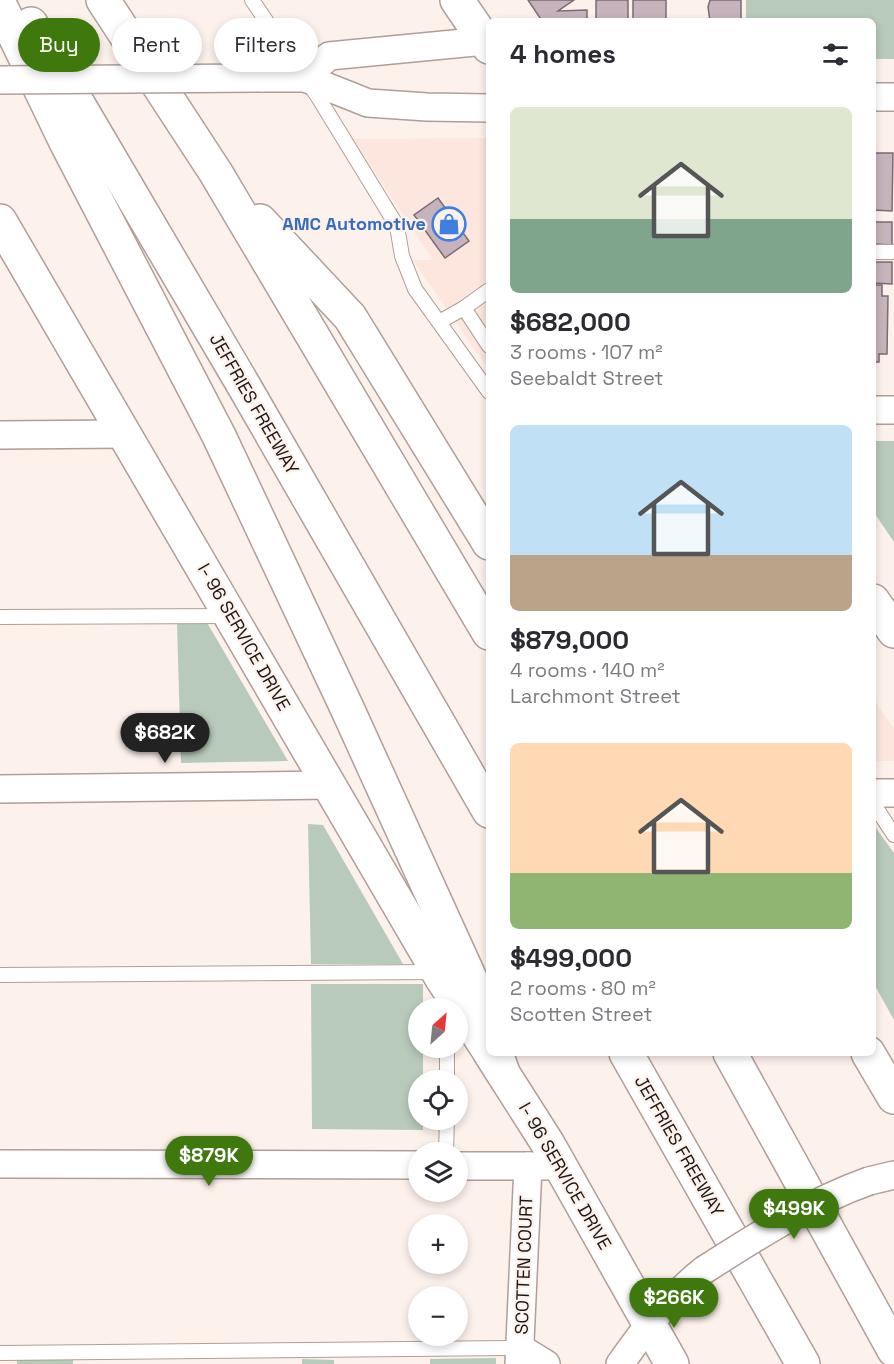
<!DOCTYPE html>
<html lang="en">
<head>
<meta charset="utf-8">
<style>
  :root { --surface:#fff; --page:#f7f7f7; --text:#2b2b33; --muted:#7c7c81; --accent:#3f780d }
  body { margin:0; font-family:"Space Grotesk",sans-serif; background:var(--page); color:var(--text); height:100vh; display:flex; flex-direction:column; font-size:22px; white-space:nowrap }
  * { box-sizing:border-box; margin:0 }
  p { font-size:20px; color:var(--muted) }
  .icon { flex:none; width:33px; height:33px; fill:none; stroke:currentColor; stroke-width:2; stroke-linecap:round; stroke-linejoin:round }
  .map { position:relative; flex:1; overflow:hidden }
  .panel { position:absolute; left:486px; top:18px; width:390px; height:1038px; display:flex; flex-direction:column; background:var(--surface); border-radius:9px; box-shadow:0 3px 9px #0003 }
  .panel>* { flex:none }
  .top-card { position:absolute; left:18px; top:18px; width:378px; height:54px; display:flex; gap:12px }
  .needle { width:39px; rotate:27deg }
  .tools { position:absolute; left:408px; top:998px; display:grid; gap:12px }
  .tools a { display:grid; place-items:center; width:60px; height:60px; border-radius:50%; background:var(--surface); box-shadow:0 3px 9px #0003; font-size:30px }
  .price { position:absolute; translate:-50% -51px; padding:0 14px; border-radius:21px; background:var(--accent); color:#fff; font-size:20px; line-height:39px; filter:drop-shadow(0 2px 3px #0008) }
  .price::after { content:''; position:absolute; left:50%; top:36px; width:18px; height:14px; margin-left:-9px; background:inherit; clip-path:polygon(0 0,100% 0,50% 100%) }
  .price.selected { background:#222; color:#fff }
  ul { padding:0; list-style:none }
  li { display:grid; align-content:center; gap:12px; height:318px; padding:0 24px }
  li span { display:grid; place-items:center; height:186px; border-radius:9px; color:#555 }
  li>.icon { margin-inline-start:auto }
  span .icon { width:108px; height:108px; fill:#fffc; stroke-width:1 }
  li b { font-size:26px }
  h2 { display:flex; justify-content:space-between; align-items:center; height:72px; padding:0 24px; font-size:26px }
  .chip { padding:0 21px; border-radius:27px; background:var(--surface); box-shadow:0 3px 9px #0003; font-size:21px; line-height:54px }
  .chip.selected { background:var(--accent); color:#fff }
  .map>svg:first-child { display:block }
  .built { fill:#fce6dd }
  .green { fill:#b8cab9 }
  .building { fill:#c6b3bc; stroke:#7c6b73; stroke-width:1.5 }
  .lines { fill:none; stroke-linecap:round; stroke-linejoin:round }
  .lane-casing { stroke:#b19e97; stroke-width:16 }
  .street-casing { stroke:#b19e97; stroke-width:30 }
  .secondary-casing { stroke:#b19e97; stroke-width:36 }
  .primary-casing { stroke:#b19e97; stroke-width:36 }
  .highway-casing { stroke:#b19e97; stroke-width:36 }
  .lane { stroke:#fff; stroke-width:14 }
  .street { stroke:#fff; stroke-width:27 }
  .secondary { stroke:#fff; stroke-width:33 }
  .primary { stroke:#fff; stroke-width:33 }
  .highway { stroke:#fff; stroke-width:33 }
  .street-bridge-casing { stroke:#b19e97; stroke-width:30; stroke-linecap:butt }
  .street-bridge { stroke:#fff; stroke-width:27 }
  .labels { text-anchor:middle; stroke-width:4.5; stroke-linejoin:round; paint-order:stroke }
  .shop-label { font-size:18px; font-weight:bold; fill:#366cbe; stroke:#fdf1ec; text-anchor:end }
  .street-label { font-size:18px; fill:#1d1613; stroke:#fdf1ec }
</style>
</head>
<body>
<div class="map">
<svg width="894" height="1364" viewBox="0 0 894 1364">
  <rect width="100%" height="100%" fill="#fdf1ec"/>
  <g class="built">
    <path d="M489 138V370L413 260H433L353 139Z"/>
    <path d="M873 699 894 729V761H873Z"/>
  </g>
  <g class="green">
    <path d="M746 0H894V59H873V21H746Z"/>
    <path d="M873 441H894V542L873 511Z"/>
    <path d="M206 621 288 761 181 763 177 622Z"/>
    <path d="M308 824 323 825 403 964H311Z"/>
    <path d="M873 824 894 853V1020L873 982Z"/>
    <path d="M311 984H423V1008H418V1047H423V1080H418V1119H423V1130L312 1129Z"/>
    <rect x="17" y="1356" width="56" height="8"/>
    <path d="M496 1358V1364H430V1359Z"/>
    <path d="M302 1359 334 1360V1364H302Z"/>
  </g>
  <g class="building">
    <path d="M528 0H574L558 11 587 10V21H542Z"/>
    <rect x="596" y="0" width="32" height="21"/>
    <rect x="633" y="0" width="33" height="21"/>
    <path d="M710 0H741V21H710L708 7Z"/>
    <path d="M873 153H893L892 211 873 210Z"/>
    <path d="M438 198 469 241 445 258 414 215Z"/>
    <path d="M873 222H892V245L873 244Z"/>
    <path d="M873 262H892V284L873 283Z"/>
    <path d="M873 285H882V296H888L887 354H879V362H873Z"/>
  </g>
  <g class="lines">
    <defs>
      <g id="lane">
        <path d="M252 0 318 97 397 226 402 256 415 289 489 392"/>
        <path d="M873 252H894"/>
        <path d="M489 290 464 308 489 346"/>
        <path d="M439 322 464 308"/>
        <path d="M0 617 230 616"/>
        <path d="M873 803 894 835"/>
        <path d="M0 975 436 972"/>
        <path d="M447 1080V1047"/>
        <path d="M446 1152 447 1119"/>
        <path d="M0 1353 520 1348"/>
      </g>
      <g id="street">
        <path d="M261 78H305L368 103 427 107 489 108"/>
        <path d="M305 78 329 56 485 41"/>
        <path d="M873 97H894"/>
        <path d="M873 410H894"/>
        <path d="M0 435 125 434"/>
        <path d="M0 789 331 785"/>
        <path d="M873 793H894"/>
        <path d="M0 1164 418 1165"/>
        <path d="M458 1166H546"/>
        <path d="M869 1181 894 1175"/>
        <path d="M520 1348 546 1364"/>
        <path d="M519 1364 528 1166"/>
        <path d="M620 1364C646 1327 668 1299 704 1270"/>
      </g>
      <g id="secondary">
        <path d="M0 221 441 977 489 1051"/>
        <path d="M490 1053 548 1144 672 1364"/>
        <path d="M868 1053 894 1097"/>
      </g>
      <g id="primary">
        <path d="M457 0 489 47"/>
        <path d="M873 601 894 631"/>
      </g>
      <g id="highway">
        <path d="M103 0 216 173 489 633"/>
        <path d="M0 5 67 144 219 436 347 708 474 987 489 1031"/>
        <path d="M31 24 244 386 489 811"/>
        <path d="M260 221 350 317 489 543"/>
        <path d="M496 1053 503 1073"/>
        <path d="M626 1053 803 1364"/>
        <path d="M730 1053 894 1350"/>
      </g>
    </defs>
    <use href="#lane" class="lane-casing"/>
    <use href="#street" class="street-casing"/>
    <use href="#secondary" class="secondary-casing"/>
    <use href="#primary" class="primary-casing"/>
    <use href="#highway" class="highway-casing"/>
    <use href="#lane" class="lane"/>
    <use href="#street" class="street"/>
    <use href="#secondary" class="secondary"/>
    <use href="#primary" class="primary"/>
    <use href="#highway" class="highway"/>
    <defs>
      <g id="street-bridge">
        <path d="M0 80 261 78"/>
        <path d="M704 1270C757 1236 810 1202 869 1181"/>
      </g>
    </defs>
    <use href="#street-bridge" class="street-bridge-casing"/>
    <use href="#street-bridge" class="street-bridge"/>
  </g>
  <defs>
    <symbol id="shop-ring" viewBox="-11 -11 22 22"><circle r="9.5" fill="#fdf1ec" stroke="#3f7fe0" stroke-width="1.5"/><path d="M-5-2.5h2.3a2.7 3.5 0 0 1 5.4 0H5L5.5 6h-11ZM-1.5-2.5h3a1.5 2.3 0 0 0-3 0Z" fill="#3f7fe0"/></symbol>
  </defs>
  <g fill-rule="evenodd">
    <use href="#shop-ring" x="430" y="205" width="38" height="38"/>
  </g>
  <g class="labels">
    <g class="shop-label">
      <text x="426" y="230">AMC Automotive</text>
    </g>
    <g class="street-label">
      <text transform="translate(254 404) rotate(60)" y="6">JEFFRIES FREEWAY</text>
      <text transform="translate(244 637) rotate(60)" y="6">I- 96 SERVICE DRIVE</text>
      <text transform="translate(679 1146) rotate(60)" y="6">JEFFRIES FREEWAY</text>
      <text transform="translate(565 1176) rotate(60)" y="6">I- 96 SERVICE DRIVE</text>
      <text transform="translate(524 1265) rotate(-88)" y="6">SCOTTEN COURT</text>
    </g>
  </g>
</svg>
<div class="tools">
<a><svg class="needle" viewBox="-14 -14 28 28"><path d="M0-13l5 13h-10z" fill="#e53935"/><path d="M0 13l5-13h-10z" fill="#7c7c81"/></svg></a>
<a><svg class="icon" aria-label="locate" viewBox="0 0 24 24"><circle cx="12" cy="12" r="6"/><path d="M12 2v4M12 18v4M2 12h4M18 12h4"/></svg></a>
<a><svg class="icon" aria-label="layers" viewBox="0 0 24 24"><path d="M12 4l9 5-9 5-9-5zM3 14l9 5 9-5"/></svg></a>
<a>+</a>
<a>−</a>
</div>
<b class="price selected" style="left:165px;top:764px">$682K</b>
<b class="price" style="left:209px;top:1187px">$879K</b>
<b class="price" style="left:794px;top:1240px">$499K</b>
<b class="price" style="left:674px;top:1329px">$266K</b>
<div class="top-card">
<a class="chip selected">Buy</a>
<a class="chip">Rent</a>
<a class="chip">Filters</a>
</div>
<section class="panel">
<h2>4 homes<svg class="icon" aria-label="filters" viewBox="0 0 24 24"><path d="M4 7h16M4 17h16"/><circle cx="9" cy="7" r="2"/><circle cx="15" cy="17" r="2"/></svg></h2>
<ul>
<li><span style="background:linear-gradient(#dfe7d0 60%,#7fa58c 0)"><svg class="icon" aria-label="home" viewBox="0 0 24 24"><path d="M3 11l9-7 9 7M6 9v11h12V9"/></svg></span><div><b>$682,000</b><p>3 rooms · 107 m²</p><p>Seebaldt Street</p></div></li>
<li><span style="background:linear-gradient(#bfe0f5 70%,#b9a48a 0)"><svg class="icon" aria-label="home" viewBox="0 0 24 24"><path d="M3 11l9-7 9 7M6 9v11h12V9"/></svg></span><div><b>$879,000</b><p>4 rooms · 140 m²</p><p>Larchmont Street</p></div></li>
<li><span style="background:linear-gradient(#ffd9b3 70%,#8fb573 0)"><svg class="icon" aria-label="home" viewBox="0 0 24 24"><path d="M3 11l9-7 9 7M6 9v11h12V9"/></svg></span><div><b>$499,000</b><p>2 rooms · 80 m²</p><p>Scotten Street</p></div></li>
</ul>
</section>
</div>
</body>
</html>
